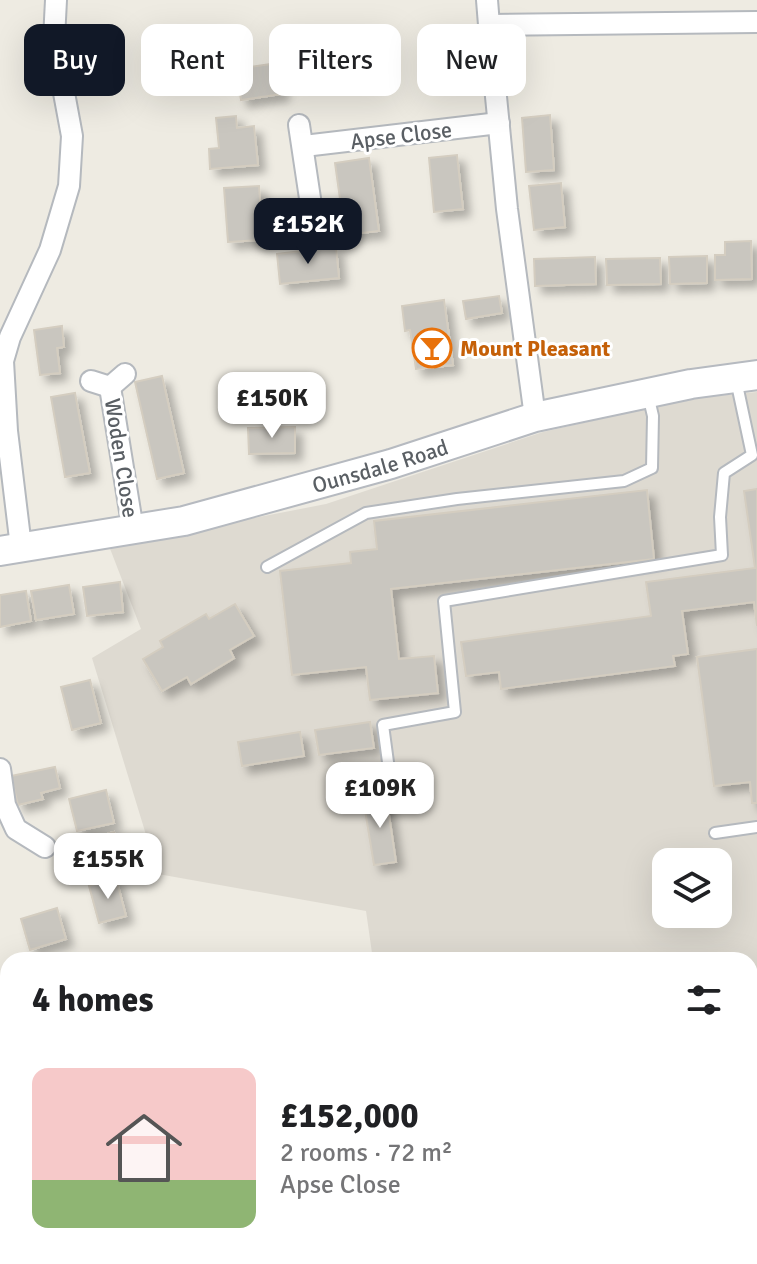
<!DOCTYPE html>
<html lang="en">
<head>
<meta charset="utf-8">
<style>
  :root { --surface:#fff; --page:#f2f2f2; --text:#202124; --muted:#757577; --line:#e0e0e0; --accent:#111827 }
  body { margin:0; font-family:Signika,sans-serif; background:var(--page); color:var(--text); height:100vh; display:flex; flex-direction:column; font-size:30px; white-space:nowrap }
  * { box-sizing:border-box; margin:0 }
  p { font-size:26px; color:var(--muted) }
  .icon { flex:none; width:44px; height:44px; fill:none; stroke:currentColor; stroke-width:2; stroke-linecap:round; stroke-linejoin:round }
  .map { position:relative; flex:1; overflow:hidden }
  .drawer { position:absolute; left:0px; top:952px; width:758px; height:312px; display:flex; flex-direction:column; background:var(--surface); border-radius:24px 24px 0 0; box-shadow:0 8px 32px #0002 }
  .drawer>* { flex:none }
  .hud { position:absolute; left:24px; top:24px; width:710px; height:72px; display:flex; gap:16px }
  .controls { position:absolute; left:652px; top:848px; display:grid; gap:16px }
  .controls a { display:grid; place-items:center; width:80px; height:80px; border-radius:16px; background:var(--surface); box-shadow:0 8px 32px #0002; font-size:40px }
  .price { position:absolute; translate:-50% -68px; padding:0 18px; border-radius:16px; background:#fff; color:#222; font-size:26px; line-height:52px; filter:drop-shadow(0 2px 4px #0008) }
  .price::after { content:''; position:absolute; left:50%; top:48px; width:24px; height:18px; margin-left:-12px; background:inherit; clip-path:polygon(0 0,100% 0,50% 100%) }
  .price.current { background:var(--accent); color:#fff }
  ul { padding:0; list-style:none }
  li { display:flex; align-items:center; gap:24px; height:200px; padding:0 32px }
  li+li { border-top:2px solid var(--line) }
  li span { display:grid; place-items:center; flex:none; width:224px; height:160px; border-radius:16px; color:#555 }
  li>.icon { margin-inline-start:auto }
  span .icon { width:96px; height:96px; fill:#fffc; stroke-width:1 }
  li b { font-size:34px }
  h2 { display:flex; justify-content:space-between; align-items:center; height:96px; padding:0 32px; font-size:34px }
  .tag { padding:0 28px; border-radius:16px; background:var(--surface); box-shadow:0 8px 32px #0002; font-size:28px; line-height:72px }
  .tag.current { background:var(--accent); color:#fff }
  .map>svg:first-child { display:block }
  .education { fill:#dedad1; fill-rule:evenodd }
  .building { fill:#c9c6bf; stroke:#d4cdc0; stroke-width:2; filter:url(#shadow) }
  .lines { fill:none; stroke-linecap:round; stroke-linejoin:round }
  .lane-casing { stroke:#b5b9be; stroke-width:14 }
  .street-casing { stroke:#b5b9be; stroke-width:24 }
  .secondary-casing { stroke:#b6bac0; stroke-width:32 }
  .lane { stroke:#fff; stroke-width:10 }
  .street { stroke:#fff; stroke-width:20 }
  .secondary { stroke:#fff; stroke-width:28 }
  .labels { text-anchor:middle; stroke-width:6; stroke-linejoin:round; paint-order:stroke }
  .street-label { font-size:22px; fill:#5a5f64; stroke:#fff }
  .food-label { font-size:22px; font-weight:bold; fill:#c56008; stroke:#fff; text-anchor:start }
</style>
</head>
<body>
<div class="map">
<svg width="757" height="1264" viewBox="0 0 757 1264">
  <defs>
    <filter id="shadow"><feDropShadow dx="7" dy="7" stdDeviation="4" flood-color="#0004"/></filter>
  </defs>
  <rect width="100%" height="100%" fill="#eeebe2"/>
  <path class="education" d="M757 392V1264H137L140 1256H750V960H373L366 911 158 874 92 658 141 629 109 546 326 504 543 432 687 399ZM666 862H718V914H666Z"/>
  <g class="building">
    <path d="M278 63 282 94 241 100 236 69Z"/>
    <path d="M550 115 554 170 526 172 522 118Z"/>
    <path d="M236 116 237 128 254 126 258 165 210 169 209 149 219 148 216 118Z"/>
    <path d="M457 155 463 209 434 212 429 158Z"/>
    <path d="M369 158 379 231 345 235 335 163Z"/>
    <path d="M561 183 565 227 534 230 529 186Z"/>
    <path d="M259 186 263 240 228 242 224 188Z"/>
    <path d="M751 241 752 279 715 280V255H725V242Z"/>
    <path d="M336 247 339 278 280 284 277 254Z"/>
    <path d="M707 256V283L670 284 669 257Z"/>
    <path d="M595 257 596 284 535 286 534 259Z"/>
    <path d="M660 258 661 284 607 285 606 259Z"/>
    <path d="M499 296 502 313 466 319 463 301Z"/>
    <path d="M444 300 453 365 416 369 410 330 405 331 402 306Z"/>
    <path d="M62 326 64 347 57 348 60 373 40 375 34 330Z"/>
    <path d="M162 376 184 473 157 479 135 382Z"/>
    <path d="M75 393 90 473 65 477 51 397Z"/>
    <path d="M295 427V453L249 454 248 428Z"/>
    <path d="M757 489V626L754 602 682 611 688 654 673 656 675 666 501 689 499 672 466 676 461 642 651 616 646 582 755 568 744 491Z"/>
    <path d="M647 490 654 559 391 589 399 659 434 656 438 693 370 700 366 667 292 675 280 571 351 563 350 552 377 549 374 521Z"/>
    <path d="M120 582 123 612 87 616 83 587Z"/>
    <path d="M69 585 74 614 36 620 31 591Z"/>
    <path d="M26 591 31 621 0 627V595Z"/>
    <path d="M235 604 254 636 230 650 234 658 191 684 187 677 162 691 143 659 163 647 160 641 206 614 209 619Z"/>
    <path d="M757 649V803H752L750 782 714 786 697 657Z"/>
    <path d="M90 680 101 723 72 730 61 687Z"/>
    <path d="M370 722 374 748 319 755 315 730Z"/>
    <path d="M300 732 304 756 242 766 238 742Z"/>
    <path d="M55 767 60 788 41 793 43 799 18 805 11 776Z"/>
    <path d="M106 790 114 823 77 831 69 799Z"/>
    <path d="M386 795 396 862 374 865 363 798Z"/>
    <path d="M114 832 124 866 92 875 82 841Z"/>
    <path d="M116 878 126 916 99 923 89 886Z"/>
    <path d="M57 908 66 939 30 950 21 919Z"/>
    <path d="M261 1256H339L342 1264H264Z"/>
  </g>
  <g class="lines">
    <defs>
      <g id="lane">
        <path d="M267 567 366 513 457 499 624 481 652 468 653 416 648 395"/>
        <path d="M390 777 383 725 455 712 444 601 722 555 720 517 724 473 752 455 736 380"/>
        <path d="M715 833 757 827"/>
        <path d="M158 1264 165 1256"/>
      </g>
      <g id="street">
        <path d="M487 0 489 25"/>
        <path d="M299 125 311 205"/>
        <path d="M304 146 499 123"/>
        <path d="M91 381 110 387 125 374"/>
        <path d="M110 387 133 530"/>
        <path d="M535 417 507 209 489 25 757 22"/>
        <path d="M21 547 7 431 3 361 10 337 50 250 69 186 72 136 54 39 56 0"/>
        <path d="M0 769 5 805 16 829 45 847"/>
      </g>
      <g id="secondary">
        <path id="s1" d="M0 551 184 521 391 464 535 417 691 384 757 375"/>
      </g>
    </defs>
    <use href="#lane" class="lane-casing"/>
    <use href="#street" class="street-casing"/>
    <use href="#secondary" class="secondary-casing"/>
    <use href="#lane" class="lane"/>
    <use href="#street" class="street"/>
    <use href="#secondary" class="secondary"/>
  </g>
  <defs>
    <symbol id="bar-ring" viewBox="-11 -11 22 22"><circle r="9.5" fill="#fff" stroke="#e8710a" stroke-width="1.5"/><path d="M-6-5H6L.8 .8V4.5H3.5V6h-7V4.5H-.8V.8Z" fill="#e8710a"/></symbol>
  </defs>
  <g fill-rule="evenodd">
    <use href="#bar-ring" x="410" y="326" width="44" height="44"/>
  </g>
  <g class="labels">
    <g class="street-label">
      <text transform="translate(401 135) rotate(-7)" y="8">Apse Close</text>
      <text transform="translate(122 458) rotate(81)" y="8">Woden Close</text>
      <text dy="8" stroke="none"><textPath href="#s1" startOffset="390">Ounsdale Road</textPath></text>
    </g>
    <g class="food-label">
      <text x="460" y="356">Mount Pleasant</text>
    </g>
  </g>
</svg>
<div class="controls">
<a><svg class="icon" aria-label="layers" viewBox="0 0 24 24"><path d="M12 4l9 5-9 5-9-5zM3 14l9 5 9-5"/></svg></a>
</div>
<b class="price current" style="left:308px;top:266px">£152K</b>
<b class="price" style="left:272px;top:440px">£150K</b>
<b class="price" style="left:380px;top:830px">£109K</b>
<b class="price" style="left:108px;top:901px">£155K</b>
<div class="hud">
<a class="tag current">Buy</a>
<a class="tag">Rent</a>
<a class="tag">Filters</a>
<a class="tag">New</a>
</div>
<section class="drawer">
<h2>4 homes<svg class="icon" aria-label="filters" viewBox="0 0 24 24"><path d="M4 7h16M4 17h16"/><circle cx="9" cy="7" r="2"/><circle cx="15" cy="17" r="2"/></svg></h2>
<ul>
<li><span style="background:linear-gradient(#f6c9c9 70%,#8fb573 0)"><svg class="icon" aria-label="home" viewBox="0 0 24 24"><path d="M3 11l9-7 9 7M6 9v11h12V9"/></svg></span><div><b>£152,000</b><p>2 rooms · 72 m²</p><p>Apse Close</p></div></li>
</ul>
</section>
</div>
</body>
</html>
